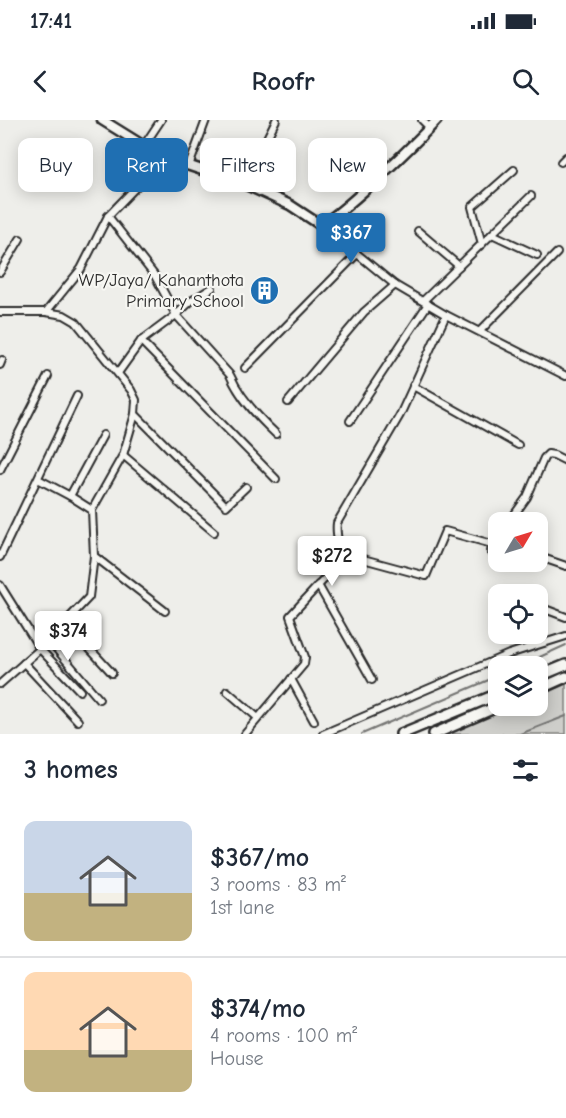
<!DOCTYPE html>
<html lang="en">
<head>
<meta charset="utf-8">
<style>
  :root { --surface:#fff; --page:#f2f2f3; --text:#1f2937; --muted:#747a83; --line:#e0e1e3; --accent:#1f6fb2 }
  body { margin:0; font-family:"Comic Neue",sans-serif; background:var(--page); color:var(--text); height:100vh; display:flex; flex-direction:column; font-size:22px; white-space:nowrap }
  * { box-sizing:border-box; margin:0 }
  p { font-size:20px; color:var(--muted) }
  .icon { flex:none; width:33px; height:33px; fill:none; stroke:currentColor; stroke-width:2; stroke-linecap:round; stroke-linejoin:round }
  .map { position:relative; height:614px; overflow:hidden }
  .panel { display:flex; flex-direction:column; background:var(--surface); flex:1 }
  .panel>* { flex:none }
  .guide { position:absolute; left:18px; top:18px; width:531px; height:54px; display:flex; gap:12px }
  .needle { width:39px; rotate:52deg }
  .tools { position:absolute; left:488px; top:392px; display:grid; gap:12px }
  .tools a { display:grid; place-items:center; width:60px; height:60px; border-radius:12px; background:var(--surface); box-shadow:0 3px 15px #0003; font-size:30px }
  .price { position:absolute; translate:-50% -51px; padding:0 14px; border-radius:6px; background:#fff; color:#222; font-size:20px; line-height:39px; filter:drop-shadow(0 2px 3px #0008) }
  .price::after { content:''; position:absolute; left:50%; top:36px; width:18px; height:14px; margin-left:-9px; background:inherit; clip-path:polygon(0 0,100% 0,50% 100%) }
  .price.current { background:var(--accent); color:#fff }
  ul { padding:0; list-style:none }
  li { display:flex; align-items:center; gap:18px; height:150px; padding:0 24px }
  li+li { border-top:2px solid var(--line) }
  li span { display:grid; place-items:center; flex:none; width:168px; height:120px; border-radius:12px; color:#555 }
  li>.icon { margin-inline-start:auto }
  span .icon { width:72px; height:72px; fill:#fffc; stroke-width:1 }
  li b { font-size:26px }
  h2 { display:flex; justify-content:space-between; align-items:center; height:72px; padding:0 24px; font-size:26px }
  .pill { padding:0 21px; border-radius:12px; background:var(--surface); box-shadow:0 3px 15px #0003; font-size:21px; line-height:54px }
  .pill.current { background:var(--accent); color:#fff }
  .status { display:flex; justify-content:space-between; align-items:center; height:42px; padding:0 30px; background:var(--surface); direction:ltr }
  .status svg { height:16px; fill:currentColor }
  header { display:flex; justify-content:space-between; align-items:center; height:78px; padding:0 24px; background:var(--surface); font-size:27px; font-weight:600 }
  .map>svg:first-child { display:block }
  .green { fill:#cececa; stroke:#7c7c7a; stroke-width:1.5 }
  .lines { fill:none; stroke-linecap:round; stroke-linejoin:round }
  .stream { stroke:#757573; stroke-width:2 }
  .minor-casing { stroke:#2b2b2b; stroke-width:10 }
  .major-casing { stroke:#2b2b2b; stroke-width:13 }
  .highway-casing { stroke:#2b2b2b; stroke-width:14 }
  .minor { stroke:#f6f6f2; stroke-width:6 }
  .major { stroke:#f6f6f2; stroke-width:8 }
  .highway { stroke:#f6f6f2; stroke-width:9 }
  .labels { text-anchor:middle; stroke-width:4.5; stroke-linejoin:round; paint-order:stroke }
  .poi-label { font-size:18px; fill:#2b2b2b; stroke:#f6f6f2; text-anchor:end }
</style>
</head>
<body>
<div class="status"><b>17:41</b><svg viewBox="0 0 49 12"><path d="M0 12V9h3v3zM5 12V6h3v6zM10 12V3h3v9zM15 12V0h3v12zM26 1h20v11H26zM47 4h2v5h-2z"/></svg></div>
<header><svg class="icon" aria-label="back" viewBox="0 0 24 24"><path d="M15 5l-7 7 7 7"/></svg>Roofr<svg class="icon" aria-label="search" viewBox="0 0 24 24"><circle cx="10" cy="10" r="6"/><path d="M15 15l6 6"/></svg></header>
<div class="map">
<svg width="566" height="614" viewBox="0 0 566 614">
  <rect width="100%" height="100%" fill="#eeeeea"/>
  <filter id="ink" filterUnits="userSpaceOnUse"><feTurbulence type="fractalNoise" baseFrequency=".0167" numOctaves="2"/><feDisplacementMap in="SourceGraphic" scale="12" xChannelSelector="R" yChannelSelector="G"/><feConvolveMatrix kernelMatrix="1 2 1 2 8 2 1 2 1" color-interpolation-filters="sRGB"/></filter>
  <g filter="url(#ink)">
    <path class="green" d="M566 561V614H446L511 585H537V573Z"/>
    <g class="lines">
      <g class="stream">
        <path d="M520 546 566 525"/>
        <path d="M362 614 498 556"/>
        <path d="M520 614 566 596"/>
      </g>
      <defs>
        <g id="minor">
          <path d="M422 0 430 8"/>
          <path d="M143 27 161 0"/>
          <path d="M561 42 566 37"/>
          <path d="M189 46 206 0"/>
          <path d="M244 64 276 0"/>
          <path d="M108 96 155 156 176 195 230 255C240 278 258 297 276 314"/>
          <path d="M325 104 350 128 395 165 446 195 566 256"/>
          <path d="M418 111 459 146"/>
          <path d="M492 114 537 135"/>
          <path d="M482 124 472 87 514 50"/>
          <path d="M0 152 20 119"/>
          <path d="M423 181 531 76"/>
          <path d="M0 192H46L81 149 108 96 139 64 160 36"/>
          <path d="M480 211 557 133"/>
          <path d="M141 221 276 359"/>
          <path d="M0 245 2 240"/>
          <path d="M245 248 357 134"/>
          <path d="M118 253 141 221 176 195 191 181 212 168"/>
          <path d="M413 266 518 325"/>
          <path d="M288 282 364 192 395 165"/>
          <path d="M135 294 226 386 246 367"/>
          <path d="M350 301 428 184"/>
          <path d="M123 335 214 412"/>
          <path d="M0 350 48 256"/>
          <path d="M38 359 70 376 103 315"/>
          <path d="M70 376 92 390"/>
          <path d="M509 402 527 377 544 338 548 334 554 335 566 341"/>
          <path d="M498 417 492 424 491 432 498 437"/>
          <path d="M341 433 426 456 445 411 492 424"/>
          <path d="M94 436 165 491"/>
          <path d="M537 436 566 446"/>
          <path d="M0 437 77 276"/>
          <path d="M512 441H515"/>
          <path d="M0 465 40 529 80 571"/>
          <path d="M318 465 372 560"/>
          <path d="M502 473 504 474"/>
          <path d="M537 486 566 497"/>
          <path d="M65 502 112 553"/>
          <path d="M48 519 99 579"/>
          <path d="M24 543 78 601"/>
          <path d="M291 559 314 601"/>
          <path d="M0 564 40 529 89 477 94 436 92 390 123 335 135 294 136 280 131 270 76 202 64 195 46 192"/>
          <path d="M227 571 258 598"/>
          <path d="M245 614 304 544 305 537 290 496 340 442C341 428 335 416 337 403L400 295 446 195"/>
          <path d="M323 614 509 534 566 516"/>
        </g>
        <path id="major" d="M102 0 160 36 244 64 290 85 319 104C335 103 422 16 437 0"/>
        <g id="highway">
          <path d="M537 557 566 545"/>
          <path d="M537 570 566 557"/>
          <path d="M401 614 498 574"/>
          <path d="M434 614 501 585"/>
        </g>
      </defs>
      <use href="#minor" class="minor-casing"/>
      <use href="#major" class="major-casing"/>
      <use href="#highway" class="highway-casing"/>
      <use href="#minor" class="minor"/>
      <use href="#major" class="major"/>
      <use href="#highway" class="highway"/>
    </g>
  </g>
  <defs>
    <symbol id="building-disc" viewBox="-11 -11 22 22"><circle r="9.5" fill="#1f6fb2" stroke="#f6f6f2"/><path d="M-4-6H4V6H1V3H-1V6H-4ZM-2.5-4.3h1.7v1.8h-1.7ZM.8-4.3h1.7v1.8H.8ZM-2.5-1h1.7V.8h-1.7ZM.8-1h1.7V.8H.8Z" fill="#fff"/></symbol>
  </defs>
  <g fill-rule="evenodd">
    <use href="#building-disc" x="248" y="154" width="33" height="33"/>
  </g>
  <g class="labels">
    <g class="poi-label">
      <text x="244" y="166">WP/Jaya/ Kahanthota<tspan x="244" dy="21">Primary School</tspan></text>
    </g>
  </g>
</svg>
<div class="tools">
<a><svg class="needle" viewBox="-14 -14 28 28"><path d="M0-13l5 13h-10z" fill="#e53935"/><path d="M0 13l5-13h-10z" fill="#747a83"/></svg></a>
<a><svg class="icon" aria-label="locate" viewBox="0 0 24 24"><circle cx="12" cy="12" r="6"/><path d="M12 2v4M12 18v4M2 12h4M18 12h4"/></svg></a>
<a><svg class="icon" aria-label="layers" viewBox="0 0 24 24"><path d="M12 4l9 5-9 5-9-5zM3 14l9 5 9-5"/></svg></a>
</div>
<b class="price current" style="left:351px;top:144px">$367</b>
<b class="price" style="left:332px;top:467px">$272</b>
<b class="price" style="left:68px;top:542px">$374</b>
<div class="guide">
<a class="pill">Buy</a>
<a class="pill current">Rent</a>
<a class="pill">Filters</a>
<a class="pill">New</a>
</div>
</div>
<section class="panel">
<h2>3 homes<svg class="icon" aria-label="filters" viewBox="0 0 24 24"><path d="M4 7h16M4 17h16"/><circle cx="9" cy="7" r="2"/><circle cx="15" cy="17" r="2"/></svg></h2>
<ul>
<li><span style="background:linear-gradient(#c9d6e8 60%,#c2b280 0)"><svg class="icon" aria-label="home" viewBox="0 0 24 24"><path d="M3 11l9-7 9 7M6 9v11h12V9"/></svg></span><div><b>$367/mo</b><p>3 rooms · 83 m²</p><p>1st lane</p></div></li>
<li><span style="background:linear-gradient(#ffd9b3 65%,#c2b280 0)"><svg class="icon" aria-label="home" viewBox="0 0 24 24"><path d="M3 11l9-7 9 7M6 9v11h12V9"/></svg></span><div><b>$374/mo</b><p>4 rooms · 100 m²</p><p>House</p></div></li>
</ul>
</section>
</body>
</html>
